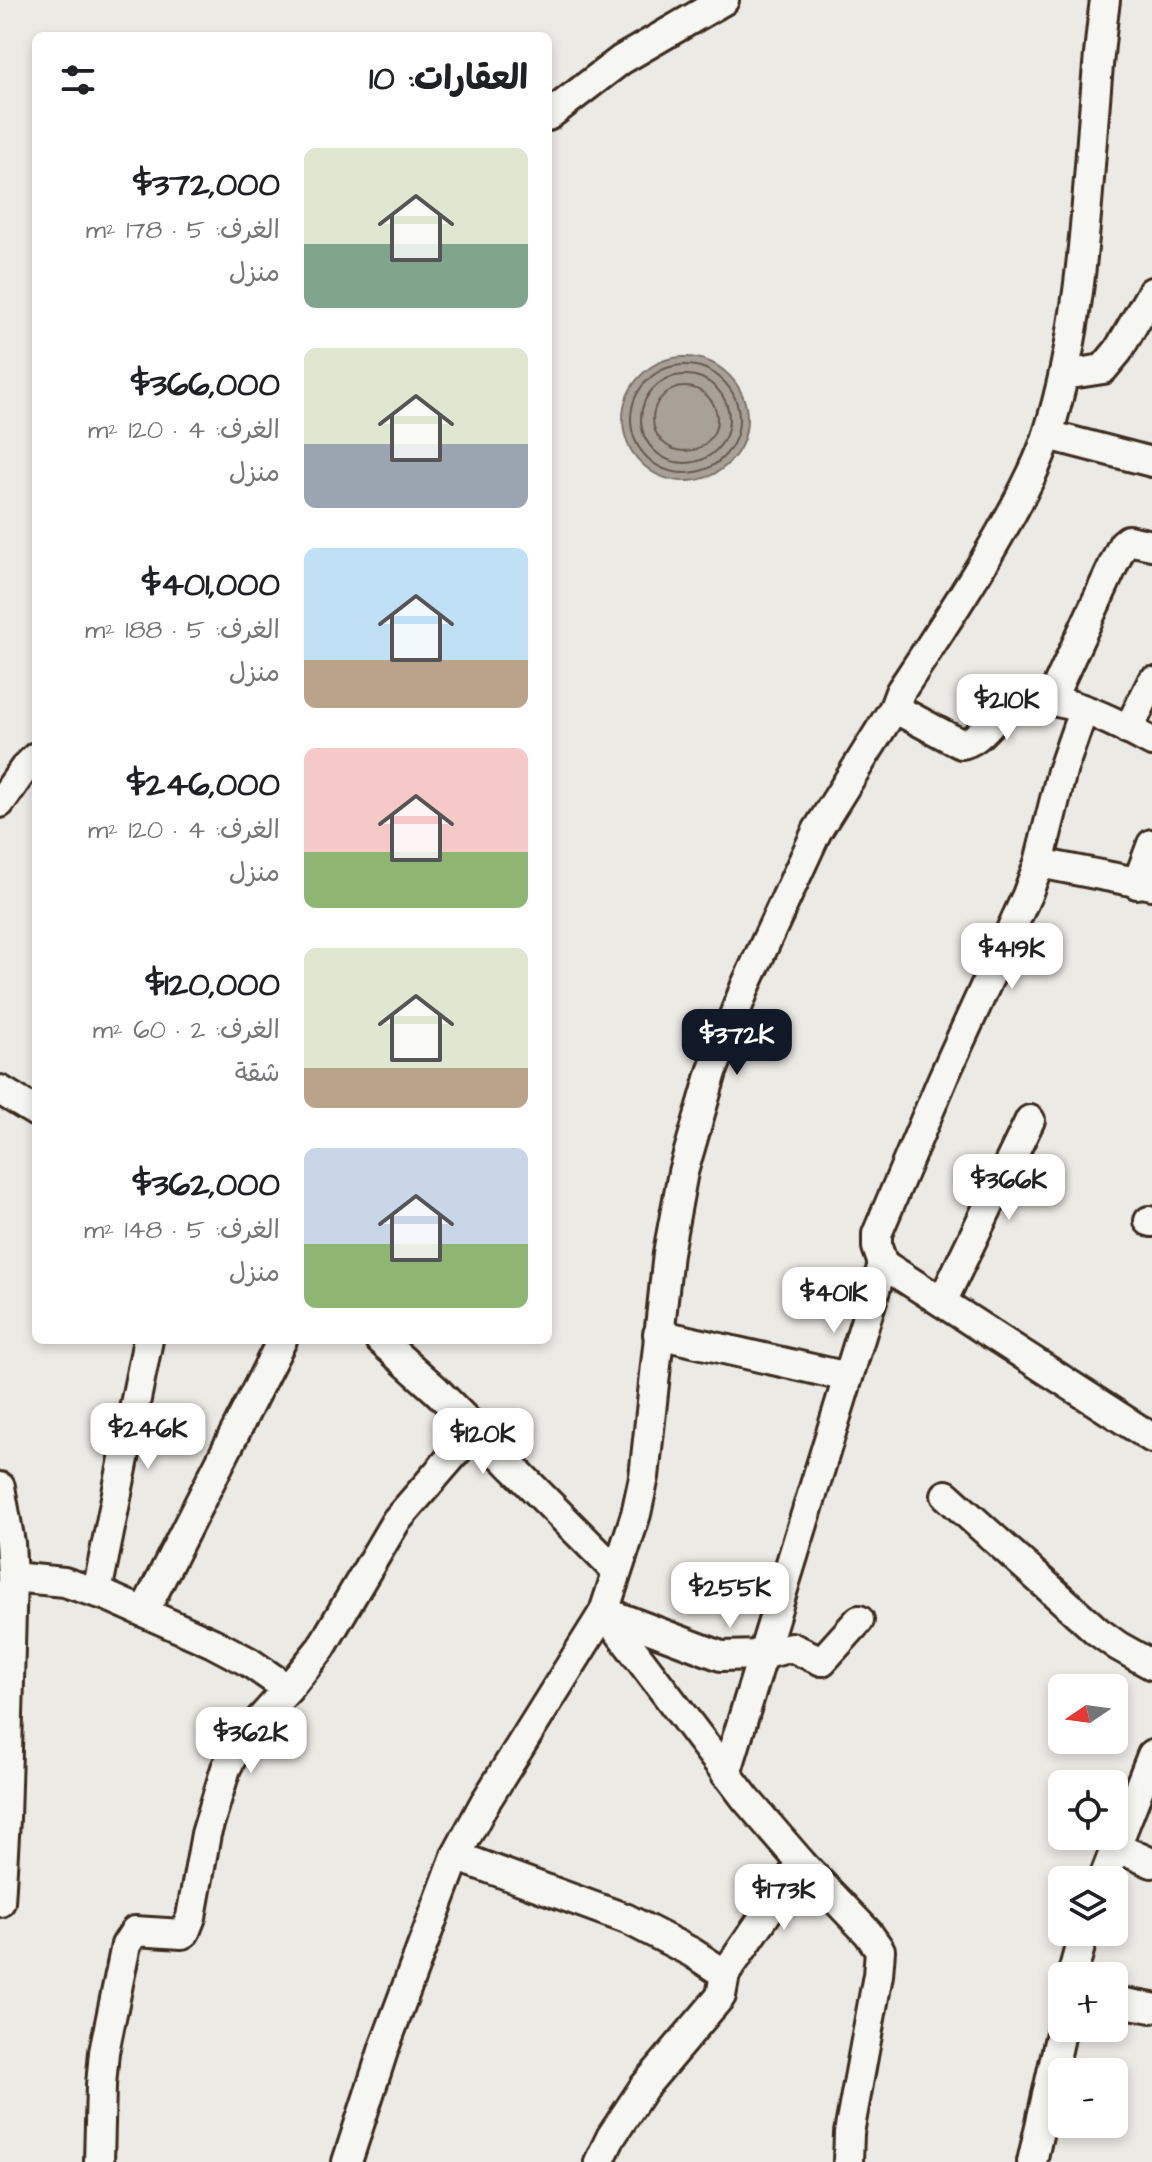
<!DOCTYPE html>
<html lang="ar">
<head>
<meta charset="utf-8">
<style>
  :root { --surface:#fff; --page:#f6f6f6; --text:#202124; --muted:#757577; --accent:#111827 }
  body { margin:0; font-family:"Architects Daughter","Playpen Sans Arabic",sans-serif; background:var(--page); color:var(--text); direction:rtl; height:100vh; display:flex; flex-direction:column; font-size:30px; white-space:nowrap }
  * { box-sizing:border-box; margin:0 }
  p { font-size:26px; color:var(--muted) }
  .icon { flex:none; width:44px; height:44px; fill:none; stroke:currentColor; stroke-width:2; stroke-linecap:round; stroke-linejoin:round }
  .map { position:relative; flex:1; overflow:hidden; direction:ltr }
  .side { position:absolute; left:32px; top:32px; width:520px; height:1312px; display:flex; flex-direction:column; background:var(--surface); border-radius:12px; box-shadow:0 4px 12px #0003; direction:rtl }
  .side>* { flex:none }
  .needle { width:52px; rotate:257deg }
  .buttons { position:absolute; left:1048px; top:1674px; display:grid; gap:16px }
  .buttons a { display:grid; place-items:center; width:80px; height:80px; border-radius:12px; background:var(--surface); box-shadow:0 4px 12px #0003; font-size:40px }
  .price { position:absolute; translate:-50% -68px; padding:0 18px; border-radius:16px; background:#fff; color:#222; font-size:26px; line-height:52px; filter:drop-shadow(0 2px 4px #0008) }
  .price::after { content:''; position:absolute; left:50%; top:48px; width:24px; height:18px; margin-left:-12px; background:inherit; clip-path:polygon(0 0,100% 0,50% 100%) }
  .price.on { background:var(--accent); color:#fff }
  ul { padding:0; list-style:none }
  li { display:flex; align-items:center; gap:24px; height:200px; padding:0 24px }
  li span { display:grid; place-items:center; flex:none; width:224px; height:160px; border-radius:12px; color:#555 }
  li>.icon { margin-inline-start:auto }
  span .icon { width:96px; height:96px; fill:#fffc; stroke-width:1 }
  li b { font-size:34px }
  h2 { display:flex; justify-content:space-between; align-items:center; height:96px; padding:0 24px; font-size:34px }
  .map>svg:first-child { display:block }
  .water { fill:#a8a198; stroke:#7c7167; stroke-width:2 }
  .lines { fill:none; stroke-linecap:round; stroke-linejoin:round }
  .shore { stroke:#675a4f; stroke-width:2 }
  .minor-casing { stroke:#3b2a1e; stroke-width:34 }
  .minor { stroke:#f6f6f2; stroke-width:28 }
</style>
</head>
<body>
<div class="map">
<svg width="1152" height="2162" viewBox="0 0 1152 2162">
  <rect width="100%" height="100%" fill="#ebeae5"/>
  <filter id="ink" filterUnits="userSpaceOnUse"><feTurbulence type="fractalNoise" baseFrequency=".0125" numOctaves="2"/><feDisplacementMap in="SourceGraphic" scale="16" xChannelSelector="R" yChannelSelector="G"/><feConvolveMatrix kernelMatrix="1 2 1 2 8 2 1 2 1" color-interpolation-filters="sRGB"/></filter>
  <g filter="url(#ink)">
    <circle class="water" cx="685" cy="419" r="62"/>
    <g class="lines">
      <g class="shore">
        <circle cx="685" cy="419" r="54"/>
        <circle cx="685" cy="419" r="44"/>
        <circle cx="685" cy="419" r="32"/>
      </g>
      <defs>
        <g id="minor">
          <path d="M548 116 621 60 724 0"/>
          <path d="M1064 375 1103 369 1118 351 1152 292"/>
          <path d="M1048 435 1152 462"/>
          <path d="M1051 700 1123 544 1128 540 1152 545"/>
          <path d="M894 708 961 744C978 742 989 722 1003 711 1042 680 1114 722 1152 742"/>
          <path d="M1128 730 1152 682"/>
          <path d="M0 803 24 769 36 757"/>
          <path d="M1039 863 1152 885"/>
          <path d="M1137 884 1152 844"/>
          <path d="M0 1090 36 1112"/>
          <path d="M1149 1221 1152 1222"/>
          <path d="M883 1264 877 1247V1234L943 1078 1027 895 1039 863 1062 771 1083 711"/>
          <path d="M942 1302 1030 1120"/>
          <path d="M658 1334 848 1377"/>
          <path d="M380 1340 436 1390 616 1571"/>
          <path d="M0 1487 10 1543 12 1577 5 1819 0 1902"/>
          <path d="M946 1495 1097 1631 1118 1646 1152 1665"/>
          <path d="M12 1577 64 1582 107 1596 213 1643 249 1662 288 1689 240 1742 226 1768 206 1834 191 1917 185 1932 182 1934 135 1931 126 1945 104 2052 101 2085 99 2162"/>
          <path d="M97 1592 148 1340"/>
          <path d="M144 1612 282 1340"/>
          <path d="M604 1612 746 1799 803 1865 868 1933 880 1950 878 1975 849 2133 848 2162"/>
          <path d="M605 1612 721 1656 763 1655 791 1647 822 1661 859 1620"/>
          <path d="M288 1689 321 1648 396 1521 474 1431"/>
          <path d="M726 1774 883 1264 1152 1438"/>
          <path d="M1116 1847 1152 1863"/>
          <path d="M456 1856 627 1919 691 1952 725 1974 721 1996 644 2087 611 2137 599 2162"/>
          <path d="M1103 1880 1152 1755"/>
          <path d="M725 1974 801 1863"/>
          <path d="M1072 1976 1084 1932"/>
          <path d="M1114 2001 1152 2008"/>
          <path d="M347 2162 384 2048 456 1856 484 1804 604 1612 636 1514 644 1477 668 1253 683 1172 712 1072 746 985 817 831 894 708 900 692C935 639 970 587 1001 532 1019 501 1037 468 1048 434 1092 292 1086 145 1105 0"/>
          <path d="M1032 2162 1062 2028"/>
        </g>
      </defs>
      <use href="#minor" class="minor-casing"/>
      <use href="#minor" class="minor"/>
    </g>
  </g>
</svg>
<div class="buttons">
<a><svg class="needle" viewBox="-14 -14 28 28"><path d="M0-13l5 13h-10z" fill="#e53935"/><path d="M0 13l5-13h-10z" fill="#757577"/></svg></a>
<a><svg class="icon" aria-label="locate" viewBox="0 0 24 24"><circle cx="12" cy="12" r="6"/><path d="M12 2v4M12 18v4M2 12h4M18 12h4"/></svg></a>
<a><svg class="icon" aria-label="layers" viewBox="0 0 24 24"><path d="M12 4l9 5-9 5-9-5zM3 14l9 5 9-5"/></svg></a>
<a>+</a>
<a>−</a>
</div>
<b class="price" style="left:1007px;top:742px">$210K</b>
<b class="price" style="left:1012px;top:991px">$419K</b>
<b class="price on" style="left:737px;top:1077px">$372K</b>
<b class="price" style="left:1009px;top:1222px">$366K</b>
<b class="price" style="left:834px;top:1335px">$401K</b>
<b class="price" style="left:148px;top:1471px">$246K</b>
<b class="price" style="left:483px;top:1476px">$120K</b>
<b class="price" style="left:730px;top:1630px">$255K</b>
<b class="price" style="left:251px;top:1775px">$362K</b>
<b class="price" style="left:784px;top:1932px">$173K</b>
<section class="side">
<h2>العقارات: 10<svg class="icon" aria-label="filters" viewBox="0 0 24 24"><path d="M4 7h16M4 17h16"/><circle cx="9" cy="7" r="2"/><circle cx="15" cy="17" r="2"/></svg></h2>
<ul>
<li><span style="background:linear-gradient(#dfe7d0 60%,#7fa58c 0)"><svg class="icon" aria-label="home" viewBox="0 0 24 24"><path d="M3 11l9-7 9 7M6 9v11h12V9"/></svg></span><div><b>$372,000</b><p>الغرف: 5 · 178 m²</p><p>منزل</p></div></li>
<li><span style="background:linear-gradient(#dfe7d0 60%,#9aa5b1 0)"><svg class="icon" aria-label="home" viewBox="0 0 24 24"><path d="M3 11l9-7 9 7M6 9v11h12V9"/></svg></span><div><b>$366,000</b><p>الغرف: 4 · 120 m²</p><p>منزل</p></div></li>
<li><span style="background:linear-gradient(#bfe0f5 70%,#b9a48a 0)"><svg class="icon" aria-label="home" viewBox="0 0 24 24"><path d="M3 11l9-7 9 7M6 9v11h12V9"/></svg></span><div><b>$401,000</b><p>الغرف: 5 · 188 m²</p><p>منزل</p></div></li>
<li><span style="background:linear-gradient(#f6c9c9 65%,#8fb573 0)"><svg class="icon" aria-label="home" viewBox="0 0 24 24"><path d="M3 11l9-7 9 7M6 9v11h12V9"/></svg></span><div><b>$246,000</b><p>الغرف: 4 · 120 m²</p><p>منزل</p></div></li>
<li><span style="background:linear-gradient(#dfe7d0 75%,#b9a48a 0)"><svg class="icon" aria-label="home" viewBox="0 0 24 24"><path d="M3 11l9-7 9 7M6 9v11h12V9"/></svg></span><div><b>$120,000</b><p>الغرف: 2 · 60 m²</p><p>شقة</p></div></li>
<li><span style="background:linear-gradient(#c9d6e8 60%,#8fb573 0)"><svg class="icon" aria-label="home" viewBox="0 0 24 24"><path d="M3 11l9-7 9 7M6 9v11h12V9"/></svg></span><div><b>$362,000</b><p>الغرف: 5 · 148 m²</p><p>منزل</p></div></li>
</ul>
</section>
</div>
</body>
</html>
